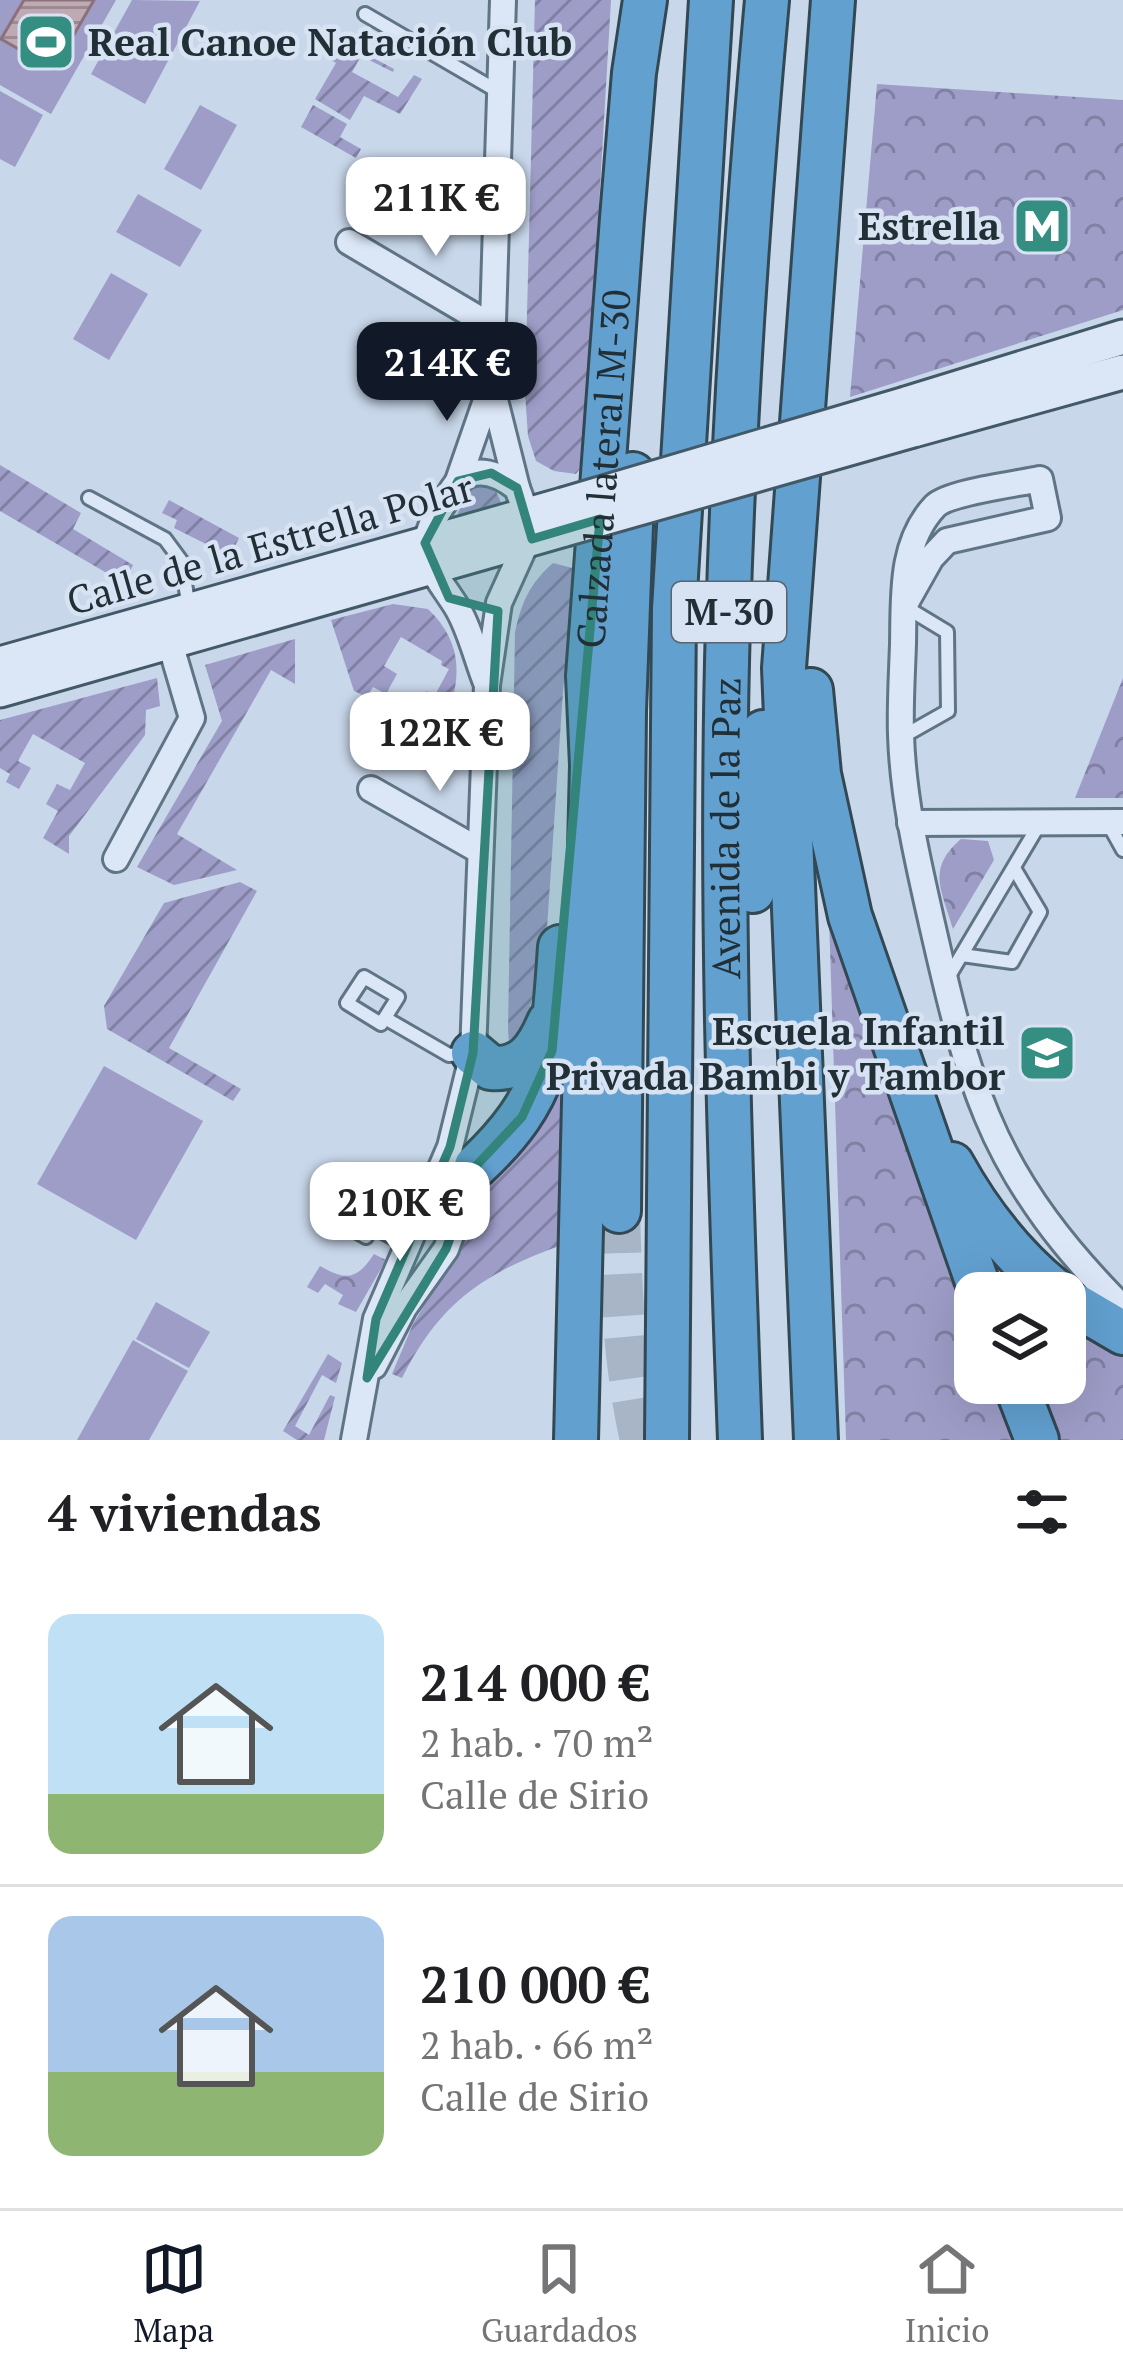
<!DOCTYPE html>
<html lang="es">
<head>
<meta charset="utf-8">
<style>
  :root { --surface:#fff; --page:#f6f6f6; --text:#202124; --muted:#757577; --line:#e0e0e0; --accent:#111827 }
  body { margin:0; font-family:"PT Serif",serif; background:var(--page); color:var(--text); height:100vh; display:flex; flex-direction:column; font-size:45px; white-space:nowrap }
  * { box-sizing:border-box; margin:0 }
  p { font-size:39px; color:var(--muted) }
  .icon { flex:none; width:66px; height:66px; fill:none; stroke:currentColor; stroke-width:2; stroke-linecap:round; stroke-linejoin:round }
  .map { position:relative; height:1440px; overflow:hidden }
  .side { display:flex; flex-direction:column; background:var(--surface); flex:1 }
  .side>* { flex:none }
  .buttons { position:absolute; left:954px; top:1272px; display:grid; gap:24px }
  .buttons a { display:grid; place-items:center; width:132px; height:132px; border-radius:24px; background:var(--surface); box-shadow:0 12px 48px #0002; font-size:60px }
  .price { position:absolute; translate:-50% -102px; padding:0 27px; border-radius:24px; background:#fff; color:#222; font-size:39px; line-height:78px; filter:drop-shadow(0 3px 6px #0008) }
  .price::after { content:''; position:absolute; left:50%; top:72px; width:36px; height:27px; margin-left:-18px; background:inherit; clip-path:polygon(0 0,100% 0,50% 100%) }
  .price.selected { background:var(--accent); color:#fff }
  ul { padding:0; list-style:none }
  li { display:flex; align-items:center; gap:36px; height:300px; padding:0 48px }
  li+li { border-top:3px solid var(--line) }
  li span { display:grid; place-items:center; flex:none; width:336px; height:240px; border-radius:24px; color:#555 }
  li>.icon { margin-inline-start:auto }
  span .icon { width:144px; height:144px; fill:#fffc; stroke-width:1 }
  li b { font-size:51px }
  h2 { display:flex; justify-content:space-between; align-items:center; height:144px; padding:0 48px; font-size:51px }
  .tab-bar { display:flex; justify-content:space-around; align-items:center; height:168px; border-top:3px solid var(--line); background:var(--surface); font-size:33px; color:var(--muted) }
  .tab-bar a { display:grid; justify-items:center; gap:6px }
  .tab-bar .selected { color:var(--accent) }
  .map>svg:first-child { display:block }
  .grass { fill:#9d9dc8 }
  .park { fill:url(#park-crowns) }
  .garden { fill:url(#garden-furrows) }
  .water { fill:url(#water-rules); stroke:#8c707b; stroke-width:3 }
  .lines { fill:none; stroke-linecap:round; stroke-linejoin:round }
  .highway-tunnel { stroke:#a7b5c6; stroke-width:42; stroke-dasharray:42 21; stroke-linecap:butt }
  .lane-casing { stroke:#5f7585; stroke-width:18 }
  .street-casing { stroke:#5f7585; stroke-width:30 }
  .secondary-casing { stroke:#425967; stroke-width:39 }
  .highway-casing { stroke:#324853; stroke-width:48 }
  .lane { stroke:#dbe6f6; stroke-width:12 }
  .street { stroke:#dbe6f6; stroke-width:24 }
  .secondary { stroke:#dbe6f6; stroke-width:33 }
  .highway { stroke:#62a0d0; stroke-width:42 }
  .secondary-bridge-casing { stroke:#425967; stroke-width:39; stroke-linecap:butt }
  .secondary-bridge { stroke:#dbe6f6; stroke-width:33 }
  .marked { fill:#33847a; fill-opacity:0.2; stroke:#33847a; stroke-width:9; stroke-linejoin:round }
  .labels { text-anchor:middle; stroke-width:9; stroke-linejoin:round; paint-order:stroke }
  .shield { fill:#d7e2f2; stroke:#58656e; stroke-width:3 }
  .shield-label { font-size:36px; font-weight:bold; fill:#212f36 }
  .poi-label { font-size:39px; font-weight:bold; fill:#212f36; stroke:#d7e2f2; text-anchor:end }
  .street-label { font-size:39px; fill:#212f36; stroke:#d7e2f2 }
</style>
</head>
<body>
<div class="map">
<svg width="1123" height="1440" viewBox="0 0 1123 1440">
  <defs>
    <pattern id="park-crowns" width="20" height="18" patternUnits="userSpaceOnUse" patternTransform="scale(3)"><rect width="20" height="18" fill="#9d9dc8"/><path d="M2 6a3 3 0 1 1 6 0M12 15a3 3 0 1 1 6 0" fill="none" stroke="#8080a3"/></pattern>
    <pattern id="garden-furrows" width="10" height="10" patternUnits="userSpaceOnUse" patternTransform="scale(3)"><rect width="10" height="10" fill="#9d9dc8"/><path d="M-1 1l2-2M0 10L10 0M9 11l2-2" fill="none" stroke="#8080a3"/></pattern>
    <pattern id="water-rules" width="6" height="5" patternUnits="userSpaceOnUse" patternTransform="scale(3)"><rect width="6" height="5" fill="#bfa9b2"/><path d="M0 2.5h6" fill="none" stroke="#9b8a92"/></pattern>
  </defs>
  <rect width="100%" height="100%" fill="#c8d7ea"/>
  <g class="grass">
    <path d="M0 0H116L51 114 0 85Z"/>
    <path d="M132 0 200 1 145 104 91 74Z"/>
    <path d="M0 91 43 115 15 167 0 159Z"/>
    <path d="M200 105 237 125 201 190 164 169Z"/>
    <path d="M138 194 202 230 180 267 116 232Z"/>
    <path d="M111 273 148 294 109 360 73 339Z"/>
    <path d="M104 1066 203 1121 136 1240 37 1184Z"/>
    <path d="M156 1302 210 1332 189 1368 136 1339Z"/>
    <path d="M133 1340 188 1371 149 1440H77Z"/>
  </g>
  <g class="park">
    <path d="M877 84 1123 100V310L850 397Z"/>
    <path d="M1123 678V798H1075Z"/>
    <path d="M961 839 988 841 994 860 953 929C942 890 926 869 961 839Z"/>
    <path d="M829 918 890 1100 975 1321V1383H1000L1025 1440H846Z"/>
    <path d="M374 1254 386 1260 356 1312 338 1304 343 1295 325 1284 318 1293 307 1287 320 1266C346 1281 357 1280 374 1254Z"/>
    <path d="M1065 1312 1123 1343V1440H1057L1034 1383H1065Z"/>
  </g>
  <g class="garden">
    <path d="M535 0H611L584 464 576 474 554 471 536 461 528 436 525 393Z"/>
    <path d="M336 38 394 69 393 72 361 56 352 72 398 97 414 75 422 79 400 114 364 96 350 120 315 99 336 63 326 57Z"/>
    <path d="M313 105 347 124 340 137 361 149 356 158 301 127Z"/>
    <path d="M0 465 81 513 73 529 133 565 124 583 0 511Z"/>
    <path d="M478 484 495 489 503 507 455 521 467 491Z"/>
    <path d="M169 500 239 538 230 556 174 528 177 520 162 513Z"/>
    <path d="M553 563 576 569 563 691 547 928 524 1036 516 1045 509 1043 508 1030 515 633C521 603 530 583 553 563Z"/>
    <path d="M393 604 428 609C464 643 463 683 442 725L415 711 426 691 435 695 449 669 441 665 442 661 401 637 384 666 397 674 386 694 373 687 367 697 354 691 331 620Z"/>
    <path d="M295 639V684L271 670 177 834 237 870 174 885 137 867 222 721 205 665Z"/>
    <path d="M157 678 160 706 146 710 145 735 69 836V854L43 838 58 811 46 804 57 784 70 790 85 763 33 734 18 761 31 768 19 789 6 782 10 774 0 768V720Z"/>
    <path d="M240 882 257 891 169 1048 241 1089 233 1101 107 1029 104 1006 164 903Z"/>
    <path d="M565 1054 559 1246C482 1274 439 1304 402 1378L392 1374 413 1324 460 1246 486 1181Z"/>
    <path d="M328 1354 342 1363 336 1383 322 1375 295 1426 309 1435 330 1395 335 1397 324 1440H297L283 1431Z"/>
  </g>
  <path class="water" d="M24 0H94L54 69 1 39Z"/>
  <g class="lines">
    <path class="highway-tunnel" d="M619 1211C621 1289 624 1364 641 1440"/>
    <defs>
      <g id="lane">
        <path d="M365 14 499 92"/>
        <path d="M89 498 165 539 182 562 189 610"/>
        <path d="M902 737 948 711 947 632 904 606"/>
        <path d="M1108 823 1123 850"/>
        <path d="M962 955 1012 962 1040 912 1014 868"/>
        <path d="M364 977 398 997 381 1024 347 1003Z"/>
        <path d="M946 981 1040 823"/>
        <path d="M385 1018 449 1055 465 1054"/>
        <path d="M372 1226 382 1210 352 1193 336 1220 366 1237 372 1226 406 1245"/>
      </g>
      <g id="street">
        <path d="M349 242 493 327"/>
        <path d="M492 388 517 488"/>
        <path d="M458 481 491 386 503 0"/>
        <path d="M904 606 931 558 947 541 1048 518 1040 479C1018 484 949 492 935 506 900 543 904 596 903 644 902 674 900 705 901 735 903 799 918 862 932 924 947 989 961 1054 987 1116 1018 1191 1067 1252 1123 1308"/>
        <path d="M371 789 480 851"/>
        <path d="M910 823 1123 822"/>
        <path d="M116 859 192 718 170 643"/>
        <path d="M374 1366 404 1308 446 1249 476 1166"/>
        <path d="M354 1440 376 1319 450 1147 473 1053 487 685 499 603 527 541V515L517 488C500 475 476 464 458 482 452 488 447 499 442 506 411 554 430 565 456 606 470 628 477 661 487 685"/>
      </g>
      <g id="secondary">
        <path d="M906 404 1123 337"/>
        <path d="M913 430 1123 372"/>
        <path d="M0 664 563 505"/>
        <path d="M0 690 565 529"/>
      </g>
      <g id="highway">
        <path d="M811 690 819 774 850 916 981 1293"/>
        <path d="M753 891 763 732"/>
        <path d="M473 1053 491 1068C524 1070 537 1050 549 1022"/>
        <path d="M952 1164C979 1213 1014 1258 1058 1293"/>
        <path d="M476 1166C553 1094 553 1046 560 947"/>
        <path d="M619 1211 624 711 633 474"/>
        <path d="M1065 1299 1123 1333"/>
        <path d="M1015 1383 1037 1440"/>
        <path id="s1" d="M576 1440 592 765 588 676 622 218 634 73 645 0"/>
        <path d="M667 1440 674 609 711 0"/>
        <path id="s2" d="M740 1440C730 1168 720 896 728 624 734 416 748 207 767 0"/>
        <path d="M816 1440 784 668 833 0"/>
      </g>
    </defs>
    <use href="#lane" class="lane-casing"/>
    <use href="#street" class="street-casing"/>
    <use href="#secondary" class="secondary-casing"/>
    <use href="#highway" class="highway-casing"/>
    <use href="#lane" class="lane"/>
    <use href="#street" class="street"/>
    <use href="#secondary" class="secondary"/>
    <use href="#highway" class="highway"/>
    <defs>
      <g id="secondary-bridge">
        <path d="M563 505 906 404"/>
        <path d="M565 529 913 430"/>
      </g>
    </defs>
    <use href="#secondary-bridge" class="secondary-bridge-casing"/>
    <use href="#secondary-bridge" class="secondary-bridge"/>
  </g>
  <path class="marked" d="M491 473 517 488 532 539 600 519 552 1051 522 1117 476 1166 446 1249 367 1378 376 1319 450 1147 473 1053 498 611 449 598 425 543 458 481Z"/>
  <defs>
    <symbol id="stadium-square" viewBox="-11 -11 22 22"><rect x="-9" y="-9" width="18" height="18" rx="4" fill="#358e82" stroke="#d7e2f2"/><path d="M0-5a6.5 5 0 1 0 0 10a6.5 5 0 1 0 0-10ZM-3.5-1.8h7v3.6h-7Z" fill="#fff"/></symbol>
    <symbol id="metro-square" viewBox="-11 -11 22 22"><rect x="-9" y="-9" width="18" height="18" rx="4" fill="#358e82" stroke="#d7e2f2"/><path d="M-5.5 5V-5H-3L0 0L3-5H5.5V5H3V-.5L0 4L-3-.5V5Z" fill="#fff"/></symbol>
    <symbol id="school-square" viewBox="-11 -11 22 22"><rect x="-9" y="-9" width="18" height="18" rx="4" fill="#358e82" stroke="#d7e2f2"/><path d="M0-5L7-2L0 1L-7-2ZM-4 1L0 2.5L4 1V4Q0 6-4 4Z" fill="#fff"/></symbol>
  </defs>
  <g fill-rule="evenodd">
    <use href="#stadium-square" x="13" y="9" width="66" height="66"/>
    <use href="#metro-square" x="1009" y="193" width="66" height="66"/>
    <use href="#school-square" x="1014" y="1020" width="66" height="66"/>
  </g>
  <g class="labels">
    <rect class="shield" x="672" y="582" width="114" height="60" rx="9"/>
    <g class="shield-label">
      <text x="729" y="625">M-30</text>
    </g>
    <g class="poi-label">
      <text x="88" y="56" text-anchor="start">Real Canoe Natación Club</text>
      <text x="1000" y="240">Estrella</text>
      <text x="1005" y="1045">Escuela Infantil<tspan x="1005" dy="45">Privada Bambi y Tambor</tspan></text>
    </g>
    <g class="street-label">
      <text dy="14" stroke="none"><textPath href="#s1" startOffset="972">Calzada lateral M-30</textPath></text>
      <text transform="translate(270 544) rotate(-16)" y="14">Calle de la Estrella Polar</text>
      <text dy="14" stroke="none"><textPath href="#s2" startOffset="612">Avenida de la Paz</textPath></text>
    </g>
  </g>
</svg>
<div class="buttons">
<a><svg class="icon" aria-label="layers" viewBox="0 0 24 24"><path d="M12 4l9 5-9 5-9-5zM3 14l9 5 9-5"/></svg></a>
</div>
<b class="price" style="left:436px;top:259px">211K €</b>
<b class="price selected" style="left:447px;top:424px">214K €</b>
<b class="price" style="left:440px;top:794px">122K €</b>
<b class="price" style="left:400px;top:1264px">210K €</b>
</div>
<section class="side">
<h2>4 viviendas<svg class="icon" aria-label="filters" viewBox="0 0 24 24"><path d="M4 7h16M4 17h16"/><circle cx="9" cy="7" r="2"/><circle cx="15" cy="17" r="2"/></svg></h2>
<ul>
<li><span style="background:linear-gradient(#bfe0f5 75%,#8fb573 0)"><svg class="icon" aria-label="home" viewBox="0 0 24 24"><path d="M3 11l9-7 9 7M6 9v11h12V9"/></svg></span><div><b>214 000 €</b><p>2 hab. · 70 m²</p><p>Calle de Sirio</p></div></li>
<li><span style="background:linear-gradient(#a9c7e8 65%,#8fb573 0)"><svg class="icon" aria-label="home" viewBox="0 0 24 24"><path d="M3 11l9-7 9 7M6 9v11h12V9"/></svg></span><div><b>210 000 €</b><p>2 hab. · 66 m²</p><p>Calle de Sirio</p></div></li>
</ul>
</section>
<nav class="tab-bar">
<a class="selected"><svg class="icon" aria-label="map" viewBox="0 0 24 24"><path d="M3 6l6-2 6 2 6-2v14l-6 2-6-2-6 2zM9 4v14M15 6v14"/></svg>Mapa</a>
<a><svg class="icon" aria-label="saved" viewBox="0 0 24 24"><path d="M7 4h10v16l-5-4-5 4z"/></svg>Guardados</a>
<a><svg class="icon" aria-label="home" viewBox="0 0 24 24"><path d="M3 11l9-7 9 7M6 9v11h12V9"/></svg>Inicio</a>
</nav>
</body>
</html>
